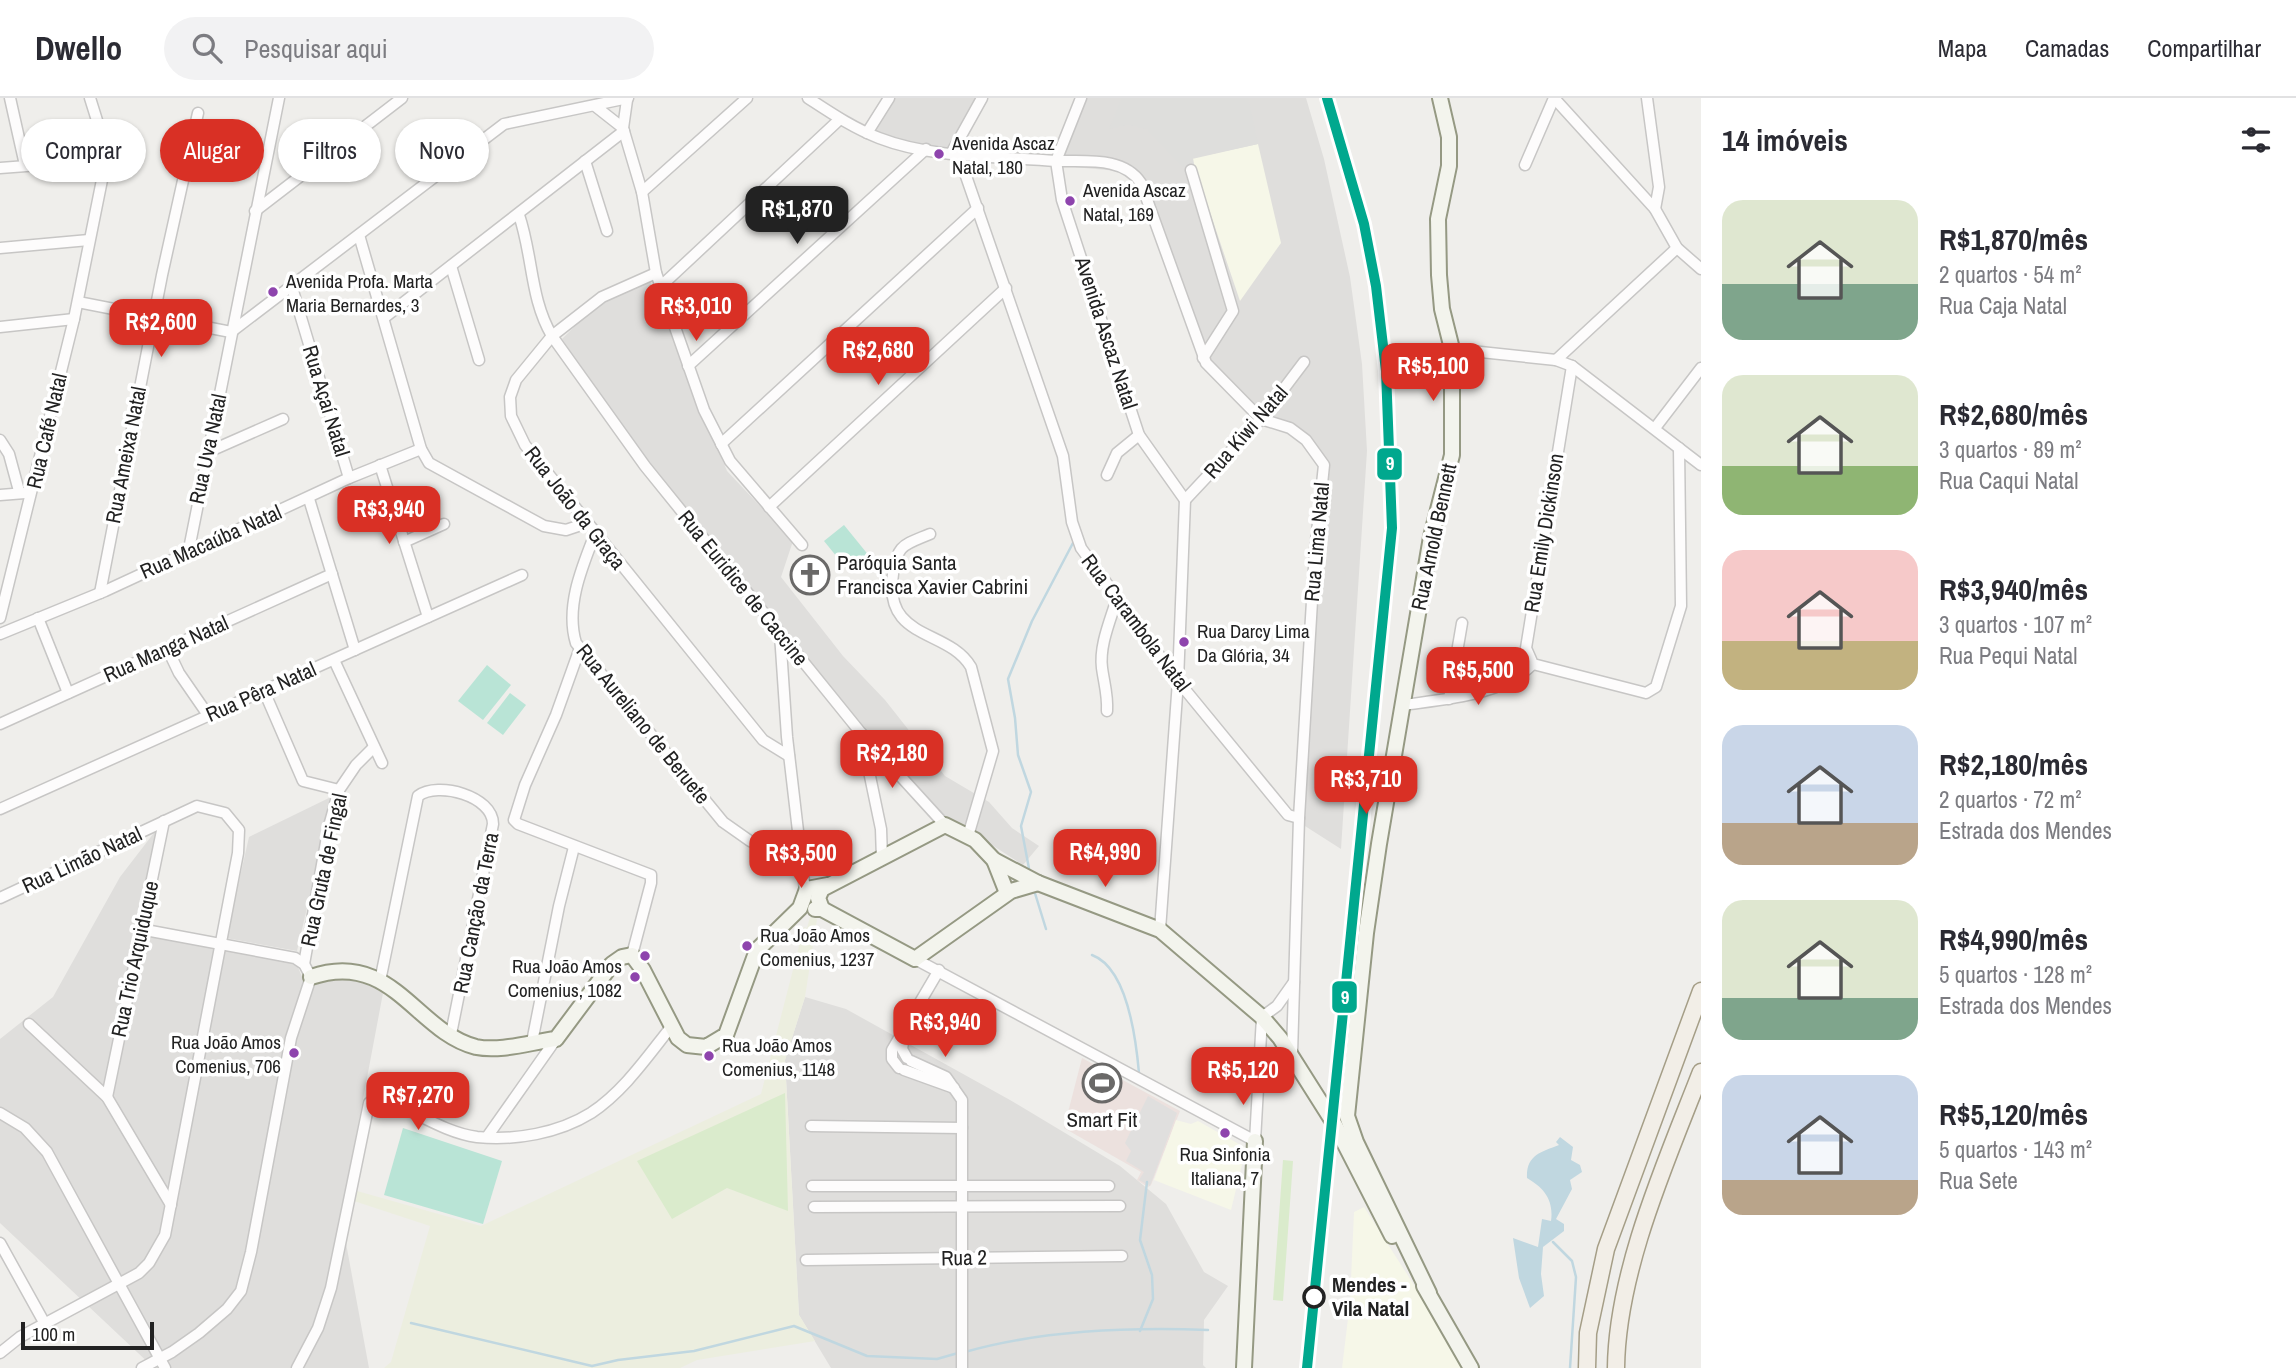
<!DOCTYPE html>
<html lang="pt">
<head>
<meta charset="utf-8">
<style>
  :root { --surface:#fff; --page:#f2f2f3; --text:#2b2b33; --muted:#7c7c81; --line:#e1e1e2; --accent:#d93025 }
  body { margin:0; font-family:"Archivo Narrow",sans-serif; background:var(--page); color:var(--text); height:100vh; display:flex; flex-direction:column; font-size:26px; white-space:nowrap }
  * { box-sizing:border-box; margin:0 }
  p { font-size:23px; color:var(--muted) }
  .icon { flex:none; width:38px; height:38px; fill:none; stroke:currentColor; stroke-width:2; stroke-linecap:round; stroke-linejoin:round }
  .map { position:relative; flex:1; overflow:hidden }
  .sheet { display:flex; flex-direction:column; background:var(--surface); width:595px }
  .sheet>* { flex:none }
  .top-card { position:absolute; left:21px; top:21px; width:665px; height:63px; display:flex; gap:14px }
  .scale { position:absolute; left:21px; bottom:18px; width:133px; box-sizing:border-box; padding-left:7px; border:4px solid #222; border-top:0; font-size:19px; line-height:24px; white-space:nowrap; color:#222; -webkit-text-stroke:5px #fff; paint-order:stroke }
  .price { position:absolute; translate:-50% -60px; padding:0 16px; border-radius:14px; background:var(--accent); color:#fff; font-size:23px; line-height:46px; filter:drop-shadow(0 2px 4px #0008) }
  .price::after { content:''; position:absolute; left:50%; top:42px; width:21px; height:16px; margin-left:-10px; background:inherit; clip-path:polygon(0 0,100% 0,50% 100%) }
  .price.active { background:#222; color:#fff }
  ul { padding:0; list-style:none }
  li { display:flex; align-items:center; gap:21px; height:175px; padding:0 21px }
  li span { display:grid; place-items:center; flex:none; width:196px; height:140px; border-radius:21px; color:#555 }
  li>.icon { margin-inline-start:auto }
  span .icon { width:84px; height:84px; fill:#fffc; stroke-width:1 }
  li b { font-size:30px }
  h2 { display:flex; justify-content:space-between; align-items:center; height:84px; padding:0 21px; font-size:30px }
  .pill { padding:0 24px; border-radius:32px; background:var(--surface); box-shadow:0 2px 5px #0004; font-size:24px; line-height:63px }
  .pill.active { background:var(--accent); color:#fff }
  header { display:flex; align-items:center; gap:42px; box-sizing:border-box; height:98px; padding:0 35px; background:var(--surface); border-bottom:2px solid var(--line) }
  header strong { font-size:33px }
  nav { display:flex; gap:38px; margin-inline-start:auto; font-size:24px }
  .search { width:490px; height:63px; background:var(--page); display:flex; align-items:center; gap:18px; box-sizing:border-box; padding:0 24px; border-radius:38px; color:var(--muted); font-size:26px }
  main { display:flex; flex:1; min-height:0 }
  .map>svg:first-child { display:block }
  .residential { fill:#dfdedc }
  .commercial { fill:#ece1de }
  .education { fill:#f6f7e8 }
  .religious { fill:#dededc }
  .farmland { fill:#eceedf }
  .grass { fill:#daebcc }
  .pitch { fill:#b9e4d6 }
  .parking { fill:#e0dfde }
  .water { fill:#c0d7e0 }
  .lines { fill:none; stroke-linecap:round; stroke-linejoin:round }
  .stream { stroke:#c0d7e0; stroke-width:2.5 }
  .street-casing { stroke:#c7c6c5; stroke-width:13 }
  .secondary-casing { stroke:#959983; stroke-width:18 }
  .primary-casing { stroke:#a59e87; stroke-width:19 }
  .street { stroke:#fdfcfc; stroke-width:10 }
  .secondary { stroke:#f3f4ed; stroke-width:14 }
  .primary { stroke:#f2eee7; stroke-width:16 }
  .rail-1-casing { stroke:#fff; stroke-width:16 }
  .rail-1 { stroke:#00a88e; stroke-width:10 }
  .bus-dot { fill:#8e44ad; stroke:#fff; stroke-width:2.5 }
  .stop-dot { fill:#fff; stroke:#222; stroke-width:3.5 }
  .labels { text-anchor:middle; stroke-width:7; stroke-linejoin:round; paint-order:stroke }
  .bus-label { font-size:19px; fill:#222; stroke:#fff; text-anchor:start }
  .street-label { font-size:21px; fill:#222; stroke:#fff }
  .poi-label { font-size:21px; fill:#222; stroke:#fff; text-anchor:start }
  .stop-label { font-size:21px; font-weight:bold; fill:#222; stroke:#fff; text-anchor:start }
  .line-badge { stroke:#fff; stroke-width:2.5 }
  .badge-label { font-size:19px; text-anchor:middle; font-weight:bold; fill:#fff }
</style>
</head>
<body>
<header>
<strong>Dwello</strong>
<div class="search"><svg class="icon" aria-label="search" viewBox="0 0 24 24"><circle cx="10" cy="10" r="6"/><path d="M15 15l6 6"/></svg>Pesquisar aqui</div>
<nav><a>Mapa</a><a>Camadas</a><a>Compartilhar</a></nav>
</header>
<main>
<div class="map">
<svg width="1701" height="1270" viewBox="0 0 1701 1270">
  <rect width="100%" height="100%" fill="#efeeeb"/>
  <g class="residential">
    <path d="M895 0H978L947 52 905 44 874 34Z"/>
    <path d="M1080 0H1306L1324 61 1350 179 1362 266 1367 353 1341 751 1294 721 1323 367 1291 332 1263 327 1204 270 1135 84 1118 73 1051 67Z"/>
    <path d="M650 183 727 373 793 443 781 479 843 558 885 602 945 678 989 704 1012 730 1039 748 1023 767 978 738 946 722 863 632 629 339 562 241 591 212 622 192Z"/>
    <path d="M333 698 297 853 226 840 249 739Z"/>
    <path d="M160 727 143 836 223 849 297 867 303 881H357L383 895 341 1118 369 1270H154L0 1125V941L53 899 120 779Z"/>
    <path d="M805 899 846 911 1010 1002 1120 1068 1166 1106 1204 1174 1228 1188 1204 1222 1203 1267 1206 1270H831L799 1217 785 962Z"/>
  </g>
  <path class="commercial" d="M1082 960 1180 1013 1151 1087 1148 1089 1137 1082 1141 1074 1064 1030Z"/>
  <g class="education">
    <path d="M1258 46 1281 145 1240 203 1192 61Z"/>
    <path d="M1176 1022 1191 1026 1198 1023 1246 1050 1231 1112 1154 1082Z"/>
    <path d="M1364 1109 1457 1254 1464 1270H1342L1350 1204 1354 1114Z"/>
  </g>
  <path class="religious" d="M1122 0H1248L1258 46 1193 60 1194 66 1183 69 1147 31 1128 27 1109 31Z"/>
  <path class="farmland" d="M810 819 817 821 805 899 785 962 799 1217 815 1243 697 1262 680 1270H384L391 1264 430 1128 354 1103 357 1093 481 1128 761 996 804 829 807 830Z"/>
  <g class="grass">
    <path d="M785 995 788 1113 727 1090 672 1121 637 1063Z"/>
    <path d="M1283 1062 1293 1063 1283 1203 1273 1202Z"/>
  </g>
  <g class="pitch">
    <path d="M844 427 870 459 850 475 824 443Z"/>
    <path d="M487 567 511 587 483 622 458 603Z"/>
    <path d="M510 595 526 607 503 637 487 625Z"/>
    <path d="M403 1030 502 1063 483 1126 384 1097Z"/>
  </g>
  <path class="parking" d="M1148 998 1177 1015 1150 1088 1139 1082 1144 1074 1126 1063 1131 1053 1125 1045Z"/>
  <path class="water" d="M1560 1039 1573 1049 1571 1062 1580 1067 1582 1074 1570 1082 1572 1091 1556 1121 1564 1126V1133L1543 1149 1541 1176 1544 1198 1530 1210 1519 1180 1513 1140 1538 1149 1542 1121 1551 1123C1554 1102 1544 1090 1527 1080 1526 1057 1541 1054 1559 1047L1556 1044Z"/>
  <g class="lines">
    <g class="stream">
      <path d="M1030 776 1021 728 1031 694 1018 657 1015 620 1008 581 1032 523 1074 443"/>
      <path d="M1034 792 1046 831"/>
      <path d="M1092 857C1127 870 1136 941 1139 975"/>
      <path d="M1553 1144 1572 1163 1576 1179 1570 1270"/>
      <path d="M411 1225 592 1268 618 1262 694 1253 794 1228 867 1258 937 1261 958 1255"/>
      <path d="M1140 1233 1153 1201 1152 1177 1140 1142 1147 1084"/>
      <path d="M965 1254C1042 1232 1128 1229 1208 1232"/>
    </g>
    <defs>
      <g id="street">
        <path d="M10 0 25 67"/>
        <path d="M808 0C831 15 853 30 879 40 933 61 999 58 1056 63L1062 102 1139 337 1185 402"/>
        <path d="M1081 0 1056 63C1085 64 1123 58 1141 85L1206 265 1261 321 1290 330 1306 342 1324 367 1315 453 1299 720 1292 956"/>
        <path d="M1554 0 1655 111 1677 150 1701 171"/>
        <path d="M1647 0 1659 89 1655 111"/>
        <path d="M627 2 623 30 642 94 656 175 704 312 730 363 802 447"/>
        <path d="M595 8 623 30"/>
        <path d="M867 35 889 0"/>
        <path d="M952 54 982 0"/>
        <path d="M958 55 1063 358 1072 424 1081 450 1178 583 1288 717 1299 720"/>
        <path d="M585 63 607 133"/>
        <path d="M1525 67 1554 0"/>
        <path d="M0 70 105 62"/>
        <path d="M1191 72 1233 213 1203 260"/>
        <path d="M642 94 747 0"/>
        <path d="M255 113 402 0"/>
        <path d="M519 117C533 158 530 201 552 238L645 368 861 635 881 731 882 761"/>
        <path d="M359 137 421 351 429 365 544 428 566 432 587 425"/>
        <path d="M0 150 89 142"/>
        <path d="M451 168 479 262"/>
        <path d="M656 175 602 199 552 238 516 282 510 299 511 318 525 347 763 642 789 658"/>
        <path d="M291 186 349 380"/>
        <path d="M660 189 840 21"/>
        <path d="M78 204 231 234 504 26 628 0"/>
        <path d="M385 219 624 33"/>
        <path d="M0 229 74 221"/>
        <path d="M1452 251 1556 262 1572 268 1701 367"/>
        <path d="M1556 262 1677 150"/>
        <path d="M688 268 926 51"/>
        <path d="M1572 268 1526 550 1533 566 1646 595 1656 589 1681 508 1679 350"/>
        <path d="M1655 330 1701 270"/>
        <path d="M0 342 9 356 19 393"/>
        <path d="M721 346 978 110"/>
        <path d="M208 354 283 321"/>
        <path d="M380 367 428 519"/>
        <path d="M1107 377 1117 355 1139 337"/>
        <path d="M0 397 25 395"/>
        <path d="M309 401 355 552"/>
        <path d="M1185 402 1261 321 1304 264"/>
        <path d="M769 409 1006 190"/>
        <path d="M595 436C582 469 565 509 576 545L723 724 750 743 803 766"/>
        <path d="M930 436C904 447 897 446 893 476 883 543 948 530 971 569L993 653 968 738"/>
        <path d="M404 444 444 426"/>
        <path d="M188 456 279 0"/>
        <path d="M100 495 162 177 198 15"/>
        <path d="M0 520 74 221 103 77 105 48 90 0"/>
        <path d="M38 520 68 595"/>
        <path d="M0 536 105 493 349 380 421 351"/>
        <path d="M780 536 787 639 805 793"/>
        <path d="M580 550 556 617 525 687 514 722 518 726 651 777V785L632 857"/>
        <path d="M168 552 179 575 208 617"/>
        <path d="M334 562 382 665"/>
        <path d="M264 593 303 683 339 692"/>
        <path d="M1449 601 1462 525"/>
        <path d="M1403 607C1446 601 1501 598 1533 566"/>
        <path d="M1107 613C1108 597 1104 585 1102 570 1099 547 1111 521 1117 500"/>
        <path d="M0 626 332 476"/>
        <path d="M862 636 945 727"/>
        <path d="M0 711 522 477"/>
        <path d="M0 800 197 708 225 715 239 732 238 755 165 1137 149 1165 139 1175 20 1239 0 1255"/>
        <path d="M140 831 295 860 304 866 311 879 291 940 251 1154 241 1193 227 1211 199 1235 172 1254 142 1270"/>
        <path d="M1160 832 1178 583 1185 402"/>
        <path d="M915 861 1255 1043 1262 919 1277 908 1294 884"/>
        <path d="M304 866 329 728 339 692 356 667 374 649"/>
        <path d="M380 883 418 698C438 683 493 698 493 726L451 936"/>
        <path d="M29 926 107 999 171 1107"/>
        <path d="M904 938 902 951 907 960"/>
        <path d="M532 944 559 808 574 749"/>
        <path d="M911 963 946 979 962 1002V1270"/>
        <path d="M899 970 892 961V952L939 872"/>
        <path d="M904 972 954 990"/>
        <path d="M1260 977 1271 963 1295 962"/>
        <path d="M107 999 164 723"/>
        <path d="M0 1015 25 1030 47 1054 165 1270"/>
        <path d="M811 1028 962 1030"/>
        <path d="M487 1039 556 941"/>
        <path d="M812 1088H1109"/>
        <path d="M814 1109 1120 1108"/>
        <path d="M0 1145 45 1226"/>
        <path d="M806 1162 1122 1158"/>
        <path d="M297 1270 318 1230 331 1190 369 1005C373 1002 377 999 383 1000 393 1001 404 1009 412 1014 432 1024 454 1036 477 1039 515 1043 559 1035 591 1015 624 993 647 959 671 929"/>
      </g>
      <g id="secondary">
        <path d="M994 762 1007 795"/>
        <path d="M815 811H822L915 861 1011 793 1038 785"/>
        <path d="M822 811 818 800 822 791 945 727 975 742 994 762 1038 785 1160 832 1262 919 1280 940 1335 1027 1392 1138"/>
        <path d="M311 879C392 851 416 934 476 949 501 954 531 944 556 941L612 866 622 859 632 857 643 872 678 940 687 947 706 949 726 937 757 852 800 810 807 791 828 787"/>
        <path d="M1424 1188 1471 1270"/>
        <path d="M1429 1195 1356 1044 1347 1018 1366 835 1379 746 1431 439 1452 357V251L1442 211 1439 177 1438 121 1449 68V39L1440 0"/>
        <path d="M1244 1270 1255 1043"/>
      </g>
      <g id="primary">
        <path d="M1587 1270 1588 1235 1606 1151 1701 893"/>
        <path d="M1616 1270C1617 1173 1666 1064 1701 974"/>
      </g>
    </defs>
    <use href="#street" class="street-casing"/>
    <use href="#secondary" class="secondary-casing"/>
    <use href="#primary" class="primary-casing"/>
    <use href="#street" class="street"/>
    <use href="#secondary" class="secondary"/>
    <use href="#primary" class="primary"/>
    <defs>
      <path id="rail-1" d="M1307 1270 1392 430 1386 273 1376 188 1364 126 1327 0"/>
    </defs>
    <use href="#rail-1" class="rail-1-casing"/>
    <use href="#rail-1" class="rail-1"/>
  </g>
  <defs>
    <symbol id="church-ring" viewBox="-11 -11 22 22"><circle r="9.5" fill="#fff" stroke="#6a6968" stroke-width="1.5"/><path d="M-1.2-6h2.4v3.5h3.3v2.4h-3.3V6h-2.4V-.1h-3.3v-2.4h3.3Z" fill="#6a6968"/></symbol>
    <symbol id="stadium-ring" viewBox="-11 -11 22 22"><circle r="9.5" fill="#fff" stroke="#6a6968" stroke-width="1.5"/><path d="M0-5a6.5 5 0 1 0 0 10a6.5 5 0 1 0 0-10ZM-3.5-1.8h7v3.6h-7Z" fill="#6a6968"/></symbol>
  </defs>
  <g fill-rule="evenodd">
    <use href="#church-ring" x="788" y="455" width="44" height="44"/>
    <use href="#stadium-ring" x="1080" y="963" width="44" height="44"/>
  </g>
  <g class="bus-dot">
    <circle cx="939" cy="56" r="6"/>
    <circle cx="1070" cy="103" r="6"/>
    <circle cx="273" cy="194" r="6"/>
    <circle cx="1184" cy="544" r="6"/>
    <circle cx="747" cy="848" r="6"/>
    <circle cx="645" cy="858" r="6"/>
    <circle cx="635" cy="879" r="6"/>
    <circle cx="294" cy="955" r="6"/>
    <circle cx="709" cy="958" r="6"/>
    <circle cx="1225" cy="1035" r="6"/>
  </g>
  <circle class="stop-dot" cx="1314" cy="1199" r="10"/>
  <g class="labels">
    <g class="bus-label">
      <text x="952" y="52">Avenida Ascaz<tspan x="952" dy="24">Natal, 180</tspan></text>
      <text x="1083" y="99">Avenida Ascaz<tspan x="1083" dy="24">Natal, 169</tspan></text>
      <text x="286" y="190">Avenida Profa. Marta<tspan x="286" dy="24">Maria Bernardes, 3</tspan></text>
      <text x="1197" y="540">Rua Darcy Lima<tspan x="1197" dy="24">Da Glória, 34</tspan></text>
      <text x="760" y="844">Rua João Amos<tspan x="760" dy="24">Comenius, 1237</tspan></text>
      <text x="622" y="875" text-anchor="end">Rua João Amos<tspan x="622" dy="24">Comenius, 1082</tspan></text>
      <text x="281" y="951" text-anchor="end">Rua João Amos<tspan x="281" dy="24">Comenius, 706</tspan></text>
      <text x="722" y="954">Rua João Amos<tspan x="722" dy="24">Comenius, 1148</tspan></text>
      <text x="1225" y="1063" text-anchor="middle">Rua Sinfonia<tspan x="1225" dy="24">Italiana, 7</tspan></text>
    </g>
    <g class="street-label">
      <text transform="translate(1106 235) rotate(72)" y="7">Avenida Ascaz Natal</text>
      <text transform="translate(326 303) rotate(73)" y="7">Rua Açaí Natal</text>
      <text transform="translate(47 333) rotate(-77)" y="7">Rua Café Natal</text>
      <text transform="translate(1246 334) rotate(-49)" y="7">Rua Kiwi Natal</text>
      <text transform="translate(208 351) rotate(-78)" y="7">Rua Uva Natal</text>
      <text transform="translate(126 357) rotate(-79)" y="7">Rua Ameixa Natal</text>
      <text transform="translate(575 410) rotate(52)" y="7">Rua João da Graça</text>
      <text transform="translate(1544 435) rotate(-81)" y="7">Rua Emily Dickinson</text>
      <text transform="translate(1434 439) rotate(-78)" y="7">Rua Arnold Bennett</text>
      <text transform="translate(211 444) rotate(-24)" y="7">Rua Macaúba Natal</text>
      <text transform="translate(1317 444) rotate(-85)" y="7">Rua Lima Natal</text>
      <text transform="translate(743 490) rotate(51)" y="7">Rua Euridice de Caccine</text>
      <text transform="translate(1136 525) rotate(53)" y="7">Rua Carambola Natal</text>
      <text transform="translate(166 551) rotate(-24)" y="7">Rua Manga Natal</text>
      <text transform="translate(261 594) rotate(-24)" y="7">Rua Pêra Natal</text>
      <text transform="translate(643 626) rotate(51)" y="7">Rua Aureliano de Beruete</text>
      <text transform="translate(82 762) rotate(-25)" y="7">Rua Limão Natal</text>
      <text transform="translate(324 772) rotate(-78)" y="7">Rua Gruta de Fingal</text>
      <text transform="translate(476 815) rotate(-79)" y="7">Rua Canção da Terra</text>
      <text transform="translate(135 861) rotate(-78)" y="7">Rua Trio Arquiduque</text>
      <text transform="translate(964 1160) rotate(-1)" y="7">Rua 2</text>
    </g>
    <g class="poi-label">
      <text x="837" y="472">Paróquia Santa<tspan x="837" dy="24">Francisca Xavier Cabrini</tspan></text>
      <text x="1102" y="1029" text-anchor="middle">Smart Fit</text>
    </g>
    <g class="stop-label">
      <text x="1332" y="1194">Mendes -<tspan x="1332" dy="24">Vila Natal</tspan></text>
    </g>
  </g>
  <g class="line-badge">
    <rect x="1376" y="349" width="27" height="34" rx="7" fill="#00a88e"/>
    <rect x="1331" y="882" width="27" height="34" rx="7" fill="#00a88e"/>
  </g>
  <g class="badge-label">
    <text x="1390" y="372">9</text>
    <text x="1345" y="906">9</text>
  </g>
</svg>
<div class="scale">100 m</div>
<b class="price active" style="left:797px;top:148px">R$1,870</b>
<b class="price" style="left:696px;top:245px">R$3,010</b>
<b class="price" style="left:161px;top:261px">R$2,600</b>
<b class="price" style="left:878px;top:289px">R$2,680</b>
<b class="price" style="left:1433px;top:305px">R$5,100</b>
<b class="price" style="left:389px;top:448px">R$3,940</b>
<b class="price" style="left:1478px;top:609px">R$5,500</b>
<b class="price" style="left:892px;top:692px">R$2,180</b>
<b class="price" style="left:1366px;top:718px">R$3,710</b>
<b class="price" style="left:1105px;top:791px">R$4,990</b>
<b class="price" style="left:801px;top:792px">R$3,500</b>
<b class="price" style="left:945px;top:961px">R$3,940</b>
<b class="price" style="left:1243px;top:1009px">R$5,120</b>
<b class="price" style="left:418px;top:1034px">R$7,270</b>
<div class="top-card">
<a class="pill">Comprar</a>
<a class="pill active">Alugar</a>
<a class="pill">Filtros</a>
<a class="pill">Novo</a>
</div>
</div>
<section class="sheet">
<h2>14 imóveis<svg class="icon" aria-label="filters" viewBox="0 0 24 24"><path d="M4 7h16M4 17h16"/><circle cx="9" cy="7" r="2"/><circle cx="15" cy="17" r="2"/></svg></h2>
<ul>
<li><span style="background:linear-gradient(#dfe7d0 60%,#7fa58c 0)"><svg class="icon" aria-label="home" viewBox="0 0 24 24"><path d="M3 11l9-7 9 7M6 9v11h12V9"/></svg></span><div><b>R$1,870/mês</b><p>2 quartos · 54 m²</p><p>Rua Caja Natal</p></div></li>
<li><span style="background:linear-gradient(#dfe7d0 65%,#8fb573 0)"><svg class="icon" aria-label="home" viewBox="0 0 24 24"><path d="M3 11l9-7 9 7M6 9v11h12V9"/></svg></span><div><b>R$2,680/mês</b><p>3 quartos · 89 m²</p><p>Rua Caqui Natal</p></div></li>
<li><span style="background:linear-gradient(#f6c9c9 65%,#c2b280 0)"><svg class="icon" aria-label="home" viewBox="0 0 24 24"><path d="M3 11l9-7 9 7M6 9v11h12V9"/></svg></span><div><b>R$3,940/mês</b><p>3 quartos · 107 m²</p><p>Rua Pequi Natal</p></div></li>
<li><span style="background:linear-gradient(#c9d6e8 70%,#b9a48a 0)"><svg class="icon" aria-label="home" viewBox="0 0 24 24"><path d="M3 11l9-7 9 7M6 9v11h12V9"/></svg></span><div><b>R$2,180/mês</b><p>2 quartos · 72 m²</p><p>Estrada dos Mendes</p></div></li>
<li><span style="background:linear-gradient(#dfe7d0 70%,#7fa58c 0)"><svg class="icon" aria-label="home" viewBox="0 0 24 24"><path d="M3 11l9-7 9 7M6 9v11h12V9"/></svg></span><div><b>R$4,990/mês</b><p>5 quartos · 128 m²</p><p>Estrada dos Mendes</p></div></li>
<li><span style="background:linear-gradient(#c9d6e8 75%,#b9a48a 0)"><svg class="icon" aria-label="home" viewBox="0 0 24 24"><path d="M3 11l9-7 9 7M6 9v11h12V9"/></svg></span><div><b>R$5,120/mês</b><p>5 quartos · 143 m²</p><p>Rua Sete</p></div></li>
</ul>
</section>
</main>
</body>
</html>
